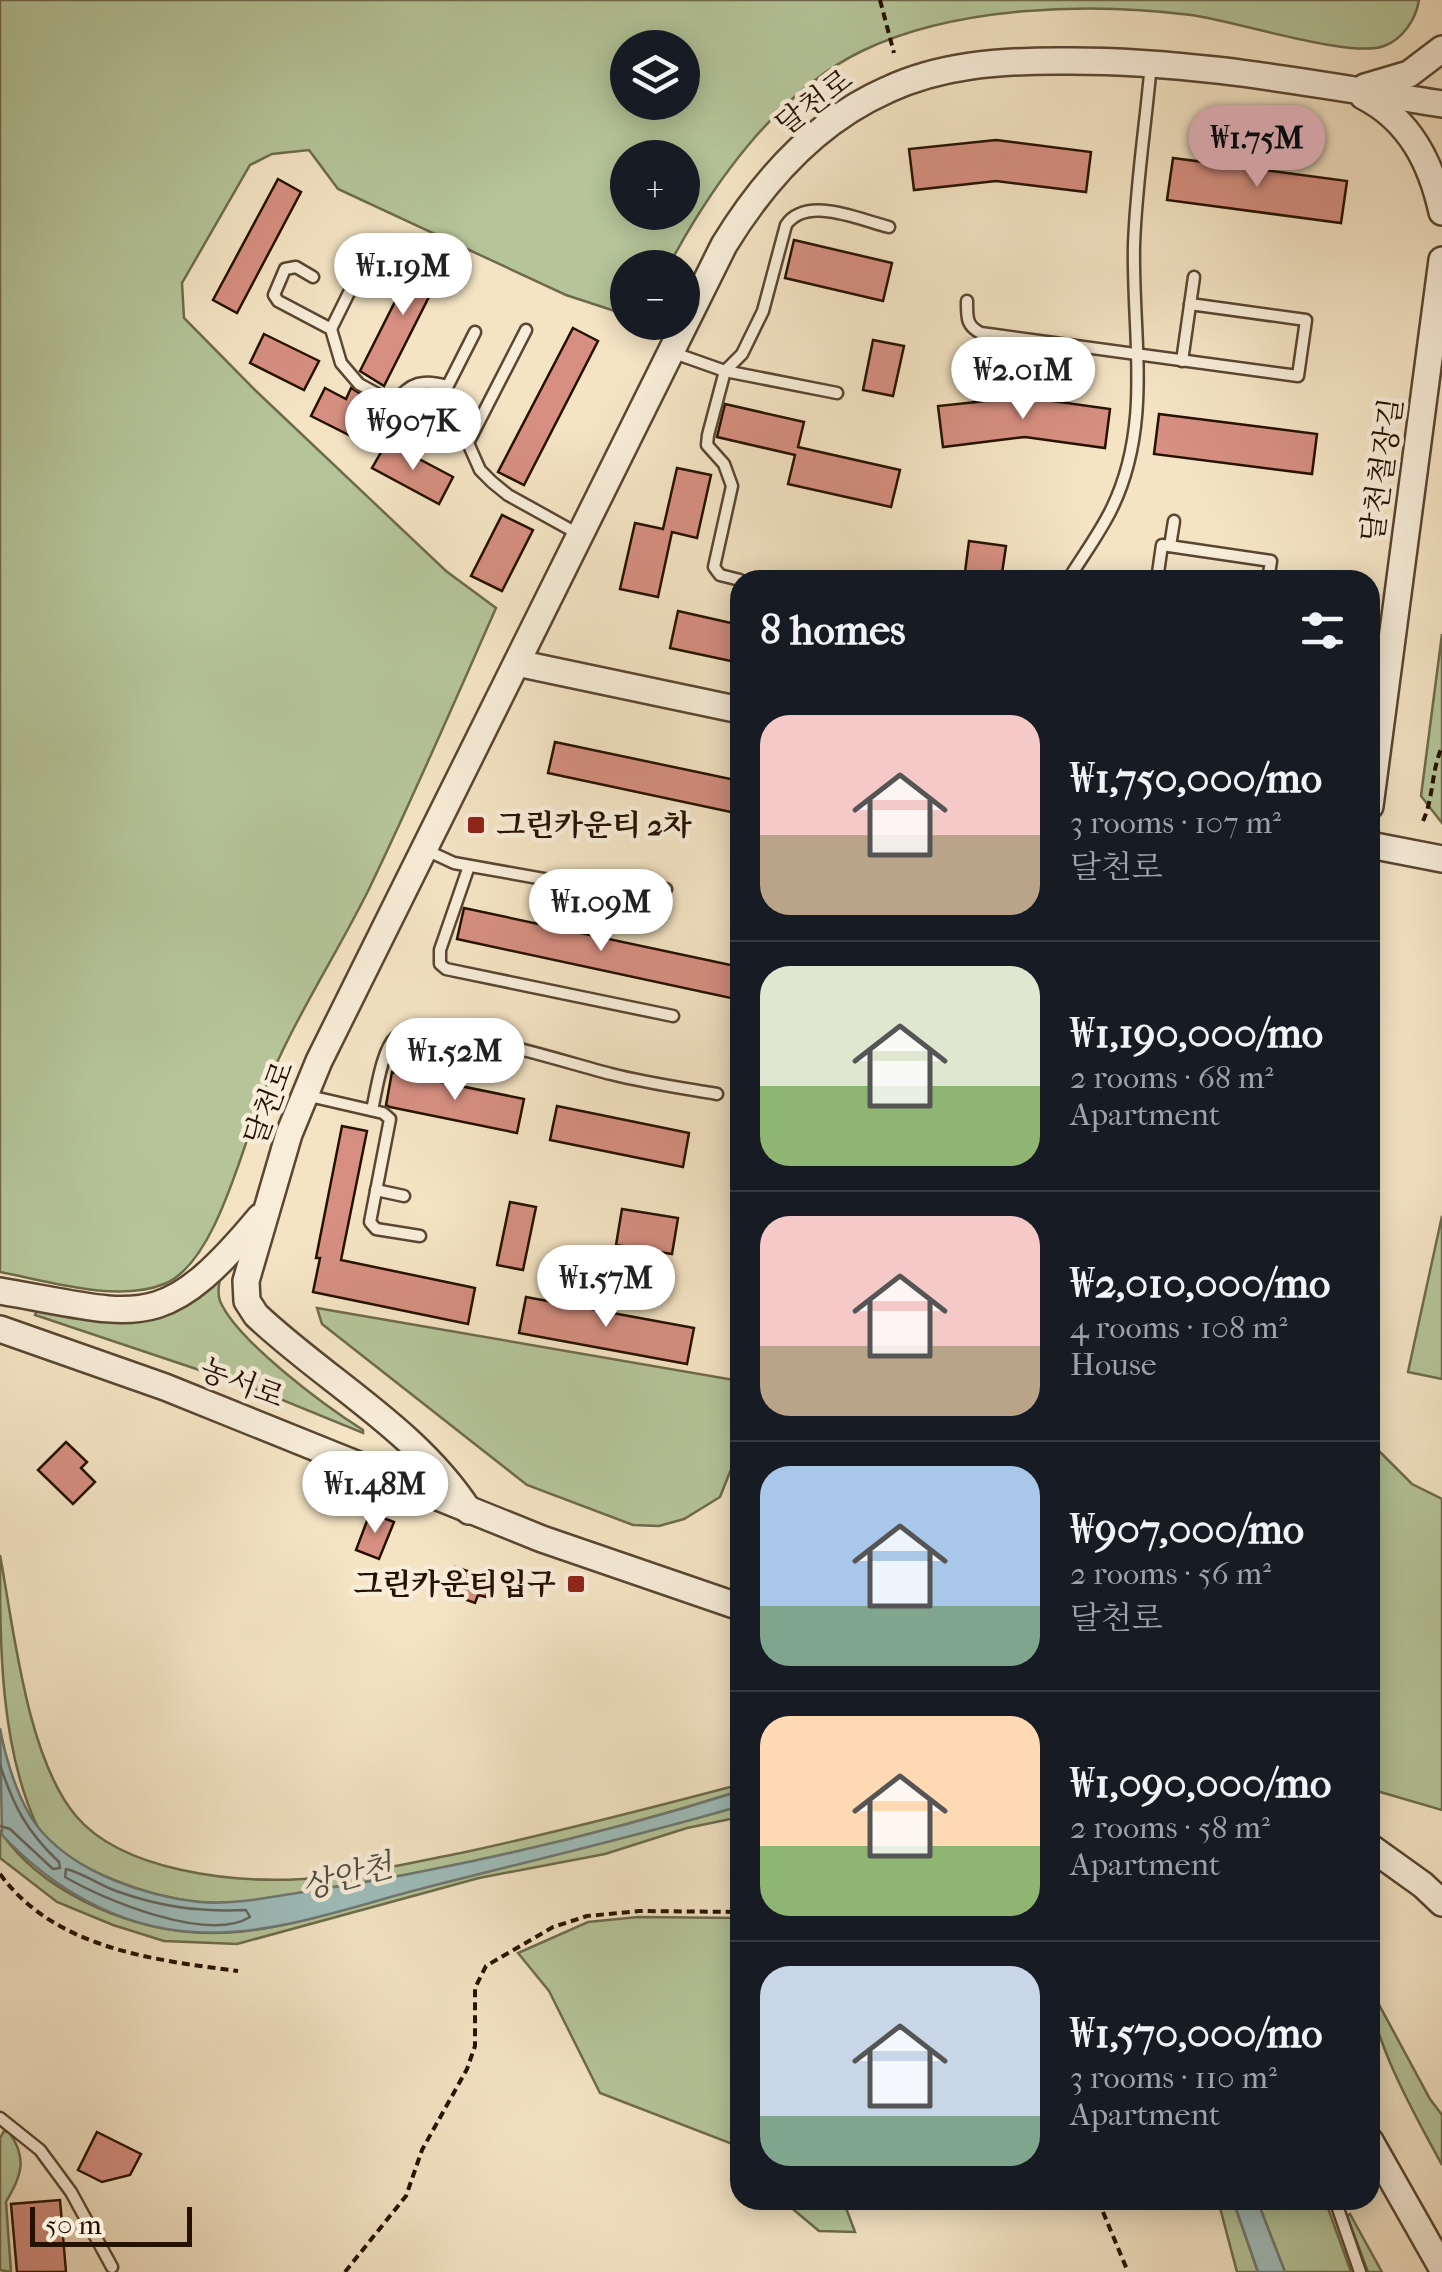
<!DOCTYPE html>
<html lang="en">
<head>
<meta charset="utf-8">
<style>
  :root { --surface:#171b24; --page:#242831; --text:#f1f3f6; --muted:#9ea1a6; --line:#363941; --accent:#c59692 }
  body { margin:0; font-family:"IM FELL French Canon","Noto Serif KR",serif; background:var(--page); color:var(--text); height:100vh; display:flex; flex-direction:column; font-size:38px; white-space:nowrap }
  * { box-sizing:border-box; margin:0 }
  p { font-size:32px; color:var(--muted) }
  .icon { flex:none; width:55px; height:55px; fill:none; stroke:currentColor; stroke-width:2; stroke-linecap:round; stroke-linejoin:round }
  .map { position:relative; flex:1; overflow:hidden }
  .panel { position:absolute; left:730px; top:570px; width:650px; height:1640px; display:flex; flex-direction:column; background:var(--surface); border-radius:30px; box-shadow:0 5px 25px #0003 }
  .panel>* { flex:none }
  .fabs { position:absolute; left:610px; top:30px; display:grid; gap:20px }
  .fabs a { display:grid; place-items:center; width:90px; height:90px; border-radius:50%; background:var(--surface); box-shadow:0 5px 25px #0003; font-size:50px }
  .scale { position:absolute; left:30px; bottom:25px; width:162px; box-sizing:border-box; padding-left:10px; border:5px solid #261100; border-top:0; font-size:28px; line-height:35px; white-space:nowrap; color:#261100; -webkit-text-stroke:8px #f8edd9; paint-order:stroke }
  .price { position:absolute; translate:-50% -85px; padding:0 22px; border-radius:35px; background:#fff; color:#222; font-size:32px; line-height:65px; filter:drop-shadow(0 2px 5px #0008) }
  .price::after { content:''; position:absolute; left:50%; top:60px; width:30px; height:22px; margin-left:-15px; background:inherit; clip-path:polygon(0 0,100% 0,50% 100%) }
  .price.active { background:var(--accent); color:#111 }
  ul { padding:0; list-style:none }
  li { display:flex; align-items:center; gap:30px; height:250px; padding:0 30px }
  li+li { border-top:2px solid var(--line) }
  li span { display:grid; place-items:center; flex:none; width:280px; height:200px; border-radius:30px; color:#555 }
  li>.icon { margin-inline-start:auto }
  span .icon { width:120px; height:120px; fill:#fffc; stroke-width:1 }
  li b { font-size:42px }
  h2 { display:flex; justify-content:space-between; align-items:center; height:120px; padding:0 30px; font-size:42px }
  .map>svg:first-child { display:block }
  .green { fill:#b5c599; stroke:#6e6b4c; stroke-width:2.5; fill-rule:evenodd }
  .water { fill:#9ebdbc; stroke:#6e7871; stroke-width:2.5 }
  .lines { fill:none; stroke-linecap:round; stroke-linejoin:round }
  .shore { stroke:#62675e; stroke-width:2.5 }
  .building { fill:#d68f81; stroke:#261100; stroke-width:2.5 }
  .service-casing { stroke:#5a4631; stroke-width:15 }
  .tertiary-casing { stroke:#5a4631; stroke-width:30 }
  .path { stroke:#261100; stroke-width:4; stroke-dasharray:8 5; stroke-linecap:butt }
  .service { stroke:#f8edd9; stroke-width:10 }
  .tertiary { stroke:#f8edd9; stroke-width:25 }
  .poi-dot { fill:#8f2418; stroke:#f8edd9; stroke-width:4 }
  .labels { text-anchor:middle; stroke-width:9; stroke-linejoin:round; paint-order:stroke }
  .street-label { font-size:30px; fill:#261100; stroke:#f8edd9 }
  .poi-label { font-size:30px; font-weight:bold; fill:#261100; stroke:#f8edd9; text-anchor:start }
  .water-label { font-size:32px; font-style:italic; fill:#504d42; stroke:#f8edd9 }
</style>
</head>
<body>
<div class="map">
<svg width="1442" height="2272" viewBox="0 0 1442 2272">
  <rect width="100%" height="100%" fill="#f4e4c4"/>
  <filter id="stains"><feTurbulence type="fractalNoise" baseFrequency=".002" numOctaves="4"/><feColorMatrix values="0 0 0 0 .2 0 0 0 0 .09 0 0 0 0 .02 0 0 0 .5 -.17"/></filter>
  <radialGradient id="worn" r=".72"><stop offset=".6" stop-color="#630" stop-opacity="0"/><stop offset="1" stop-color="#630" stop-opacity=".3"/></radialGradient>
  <g class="green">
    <path d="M0 0H1419C1416 19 1403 39 1384 46 1351 59 1232 20 1191 15 1090 2 955 6 862 51 777 92 711 186 668 267L628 268 627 315 566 295 338 189 309 150 272 154 250 165 182 283 184 318 256 391 446 571 496 608C454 703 413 798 368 891 333 961 289 1027 261 1100 242 1148 215 1264 164 1284 118 1303 47 1281 0 1272ZM628 48H682V102H628ZM628 158H682V212H628Z"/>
    <path d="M1442 634V823L1421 796Z"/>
    <path d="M1442 1216V1379L1408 1372Z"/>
    <path d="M220 1278C219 1285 217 1293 220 1301 237 1341 325 1406 363 1430V1433L253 1388 35 1315 37 1310C119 1325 152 1335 220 1278Z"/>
    <path d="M317 1308 740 1381V1447L720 1497 684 1519 659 1526 633 1525 527 1485 322 1324Z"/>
    <path d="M1370 1442 1412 1484 1442 1499V1810L1370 1789Z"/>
    <path d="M0 1555C14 1630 27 1758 76 1816 123 1872 235 1883 303 1879 357 1875 409 1863 461 1853 553 1833 643 1810 734 1786L740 1745V1791C605 1833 467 1867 328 1888 286 1895 242 1906 200 1902 151 1897 67 1870 38 1828 0 1748 0 1646 0 1555Z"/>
    <path d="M740 1806V1817L687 1828 605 1854 479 1878 237 1944 164 1941 113 1925 57 1902 0 1858V1831C40 1890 121 1926 190 1932 266 1939 342 1908 414 1890 523 1862 632 1837 740 1806Z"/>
    <path d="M638 1917 740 1918V2147L600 2093 549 1991 518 1953 588 1922Z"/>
    <path d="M1370 1988 1430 2099 1442 2115V2165C1418 2121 1370 2037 1370 1988Z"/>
    <path d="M4 2131 9 2132C29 2160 20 2177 6 2202L11 2272 0 2270V2138Z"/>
    <path d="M782 2200H843L855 2232 819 2231Z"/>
    <path d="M1218 2200H1233L1258 2272H1237Z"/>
    <path d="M1257 2200H1325L1351 2272H1285Z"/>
    <path d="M1350 2214 1382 2272H1368L1347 2216Z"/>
  </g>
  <g class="water">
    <path d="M0 1728C6 1761 20 1808 43 1833 80 1874 145 1896 199 1902 231 1905 265 1898 297 1893 340 1886 382 1880 424 1871 531 1850 636 1824 740 1791V1806C635 1837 529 1861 424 1888 349 1907 272 1937 194 1932 118 1928 52 1888 2 1835Z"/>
    <path d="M1233 2200H1257L1285 2272H1258Z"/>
  </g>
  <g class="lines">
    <g class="shore">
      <path d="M0 1765C14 1807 27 1832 59 1862L60 1868 53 1869 10 1829 0 1826"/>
      <path d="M66 1869C83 1873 99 1885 116 1891 161 1907 198 1912 246 1910L250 1917C208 1943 104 1900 65 1877Z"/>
    </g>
  </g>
  <g class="building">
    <path d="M996 140 1091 152 1086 192 996 181 914 190 909 149Z"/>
    <path d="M1173 158 1347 181 1341 223 1167 200Z"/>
    <path d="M278 179 301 192 237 313 213 300Z"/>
    <path d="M794 240 892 263 883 301 785 278Z"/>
    <path d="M421 250 446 263 384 386 360 371Z"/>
    <path d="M573 328 598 341 524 485 498 472Z"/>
    <path d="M264 334 319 361 304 390 250 363Z"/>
    <path d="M873 340 904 346 893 396 863 390Z"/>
    <path d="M325 388 346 399 351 388 369 399 351 436 311 416Z"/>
    <path d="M1024 397 1110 409 1105 448 1025 437 943 447 938 406Z"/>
    <path d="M725 404 804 422 798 447 900 470 891 507 788 484 795 455 717 437Z"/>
    <path d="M1159 414 1317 434 1312 474 1154 454Z"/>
    <path d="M387 442 453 477 439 504 372 468Z"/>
    <path d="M677 468 711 475 697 538 672 532 658 597 620 589 635 523 663 529Z"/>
    <path d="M502 515 533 530 502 591 471 576Z"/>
    <path d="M969 541 1006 546 1001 580H964Z"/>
    <path d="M678 611 740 625V663L670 648Z"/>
    <path d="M555 742 740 781V814L548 773Z"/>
    <path d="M464 908 740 967V1000L457 939Z"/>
    <path d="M392 1072 524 1099 517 1133 390 1107 386 1105Z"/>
    <path d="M557 1106 689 1133 683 1167 550 1140Z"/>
    <path d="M342 1126 367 1131 341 1260 475 1288 468 1324 313 1292 320 1258H316Z"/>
    <path d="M510 1202 536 1207 523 1270 497 1265Z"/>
    <path d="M622 1209 678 1218 672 1254 616 1245Z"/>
    <path d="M526 1297 694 1328 687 1364 519 1333Z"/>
    <path d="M66 1442 87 1462 81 1468 95 1482 73 1504 38 1470Z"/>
    <path d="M370 1513 394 1522 379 1559 356 1550Z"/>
    <path d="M455 1567 492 1579 486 1597 478 1595 475 1603 447 1593Z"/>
    <path d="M97 2132 141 2154 130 2175 102 2182 78 2170Z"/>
    <path d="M60 2200 66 2272H17L11 2204Z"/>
  </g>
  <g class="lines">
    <defs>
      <g id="service">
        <path d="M313 277 296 267 285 269 274 295 278 301 331 329 341 363 359 384 468 443 480 470 492 482 508 495 580 535"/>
        <path d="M967 301C967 317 966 326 981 333L1298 376 1306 320 1190 304"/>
        <path d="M331 329 374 242"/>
        <path d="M674 353 725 371 837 393"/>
        <path d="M1182 361 1194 277"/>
        <path d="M395 403C409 382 424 379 447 386"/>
        <path d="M437 407 475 332"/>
        <path d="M468 443 526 330"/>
        <path d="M1170 546 1174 521"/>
        <path d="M740 580 720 575 714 567 732 486 724 464 707 445 708 435 725 371 742 354 763 311 786 225C807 195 860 220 889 227"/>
        <path d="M1068 580C1082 557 1100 533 1112 508 1153 423 1132 335 1134 245 1136 184 1146 123 1151 63"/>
        <path d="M1157 580 1162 545 1271 561 1268 580"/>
        <path d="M426 850 454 863 583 886 630 881 666 889"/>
        <path d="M469 866 440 950V964L446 969 673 1016"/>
        <path d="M305 1095 383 1113 390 1119 370 1222 376 1229 420 1236"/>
        <path d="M372 1110C376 1093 382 1049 395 1038 425 1015 573 1065 611 1074 646 1083 682 1088 717 1094"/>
        <path d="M376 1190 404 1196"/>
        <path d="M0 2118 40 2150 71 2192 112 2267"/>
        <path d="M1335 2200 1360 2272"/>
      </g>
      <g id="tertiary">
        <path d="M1365 87 1409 74 1442 49"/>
        <path d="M1363 96C1410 120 1431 163 1442 212"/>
        <path d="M517 663 740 710"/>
        <path d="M1370 806 1442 260"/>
        <path d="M1370 845 1442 859"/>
        <path d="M0 1291C140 1315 161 1336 260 1217"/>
        <path d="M0 1329 165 1387 542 1539 740 1607"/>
        <path d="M469 1511C416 1429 326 1381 256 1315L247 1301 246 1281 289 1134 319 1061 724 245C763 181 817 121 887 90 940 65 999 61 1057 61 1187 59 1314 84 1442 104"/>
        <path d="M1370 1847 1423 1885 1442 1903"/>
        <path d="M1370 2141 1442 2268"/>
      </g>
    </defs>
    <use href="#service" class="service-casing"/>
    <use href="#tertiary" class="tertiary-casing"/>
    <g class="path">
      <path d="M880 0 894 53"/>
      <path d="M1423 821C1434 797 1431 771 1442 747"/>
      <path d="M0 1874C54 1948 152 1960 238 1971"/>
      <path d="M1098 2200 1128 2272"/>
      <path d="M345 2272 406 2196 422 2150 467 2069 475 2046V1988L486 1966 553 1927 587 1916 639 1911 740 1912"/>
    </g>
    <use href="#service" class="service"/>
    <use href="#tertiary" class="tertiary"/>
  </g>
  <g class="poi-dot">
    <rect x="466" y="815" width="20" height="20" rx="5"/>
    <rect x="566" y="1574" width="20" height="20" rx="5"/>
  </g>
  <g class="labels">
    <g class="street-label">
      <text transform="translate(814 102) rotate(-37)" y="10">달천로</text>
      <text transform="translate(1382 470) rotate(-82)" y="10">달천철장길</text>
      <text transform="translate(269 1103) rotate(-69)" y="10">달천로</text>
      <text transform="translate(242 1383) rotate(21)" y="10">농서로</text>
    </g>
    <g class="poi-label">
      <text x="496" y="835">그린카운티 2차</text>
      <text x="556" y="1594" text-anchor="end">그린카운티입구</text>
    </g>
    <g class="water-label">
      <text transform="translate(347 1876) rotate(-15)" y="11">상안천</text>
    </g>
  </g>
  <rect width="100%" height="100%" filter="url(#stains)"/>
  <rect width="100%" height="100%" fill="url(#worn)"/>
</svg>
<div class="fabs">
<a><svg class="icon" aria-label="layers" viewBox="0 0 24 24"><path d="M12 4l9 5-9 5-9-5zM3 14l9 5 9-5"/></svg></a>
<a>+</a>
<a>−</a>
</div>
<div class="scale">50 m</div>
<b class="price active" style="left:1257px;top:190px">₩1.75M</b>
<b class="price" style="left:403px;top:318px">₩1.19M</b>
<b class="price" style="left:1023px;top:422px">₩2.01M</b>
<b class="price" style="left:413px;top:473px">₩907K</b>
<b class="price" style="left:601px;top:954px">₩1.09M</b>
<b class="price" style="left:455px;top:1103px">₩1.52M</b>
<b class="price" style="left:606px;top:1330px">₩1.57M</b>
<b class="price" style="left:375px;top:1536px">₩1.48M</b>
<section class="panel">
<h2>8 homes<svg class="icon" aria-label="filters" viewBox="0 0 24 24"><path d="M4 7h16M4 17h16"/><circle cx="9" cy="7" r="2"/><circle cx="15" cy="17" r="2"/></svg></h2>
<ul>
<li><span style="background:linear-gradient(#f6c9c9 60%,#b9a48a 0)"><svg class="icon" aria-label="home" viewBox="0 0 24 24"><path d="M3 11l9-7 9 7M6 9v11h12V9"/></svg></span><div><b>₩1,750,000/mo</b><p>3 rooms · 107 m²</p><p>달천로</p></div></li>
<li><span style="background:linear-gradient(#dfe7d0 60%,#8fb573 0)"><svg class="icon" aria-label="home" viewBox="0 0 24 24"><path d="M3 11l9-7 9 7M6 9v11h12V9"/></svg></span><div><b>₩1,190,000/mo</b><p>2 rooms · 68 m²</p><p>Apartment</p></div></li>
<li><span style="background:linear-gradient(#f6c9c9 65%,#b9a48a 0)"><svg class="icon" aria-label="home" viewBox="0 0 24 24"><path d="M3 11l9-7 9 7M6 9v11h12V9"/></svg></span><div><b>₩2,010,000/mo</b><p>4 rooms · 108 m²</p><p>House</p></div></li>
<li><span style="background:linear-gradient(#a9c7e8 70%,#7fa58c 0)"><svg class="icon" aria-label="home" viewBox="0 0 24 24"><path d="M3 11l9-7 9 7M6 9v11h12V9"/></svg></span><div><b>₩907,000/mo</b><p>2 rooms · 56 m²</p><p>달천로</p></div></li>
<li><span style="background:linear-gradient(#ffd9b3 65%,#8fb573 0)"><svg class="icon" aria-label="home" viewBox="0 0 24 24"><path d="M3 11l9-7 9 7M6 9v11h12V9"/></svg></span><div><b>₩1,090,000/mo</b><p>2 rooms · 58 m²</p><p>Apartment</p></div></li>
<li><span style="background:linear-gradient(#c9d6e8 75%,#7fa58c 0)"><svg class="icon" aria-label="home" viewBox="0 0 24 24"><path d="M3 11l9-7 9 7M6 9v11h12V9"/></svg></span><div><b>₩1,570,000/mo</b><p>3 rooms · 110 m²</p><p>Apartment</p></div></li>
</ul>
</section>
</div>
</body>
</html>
